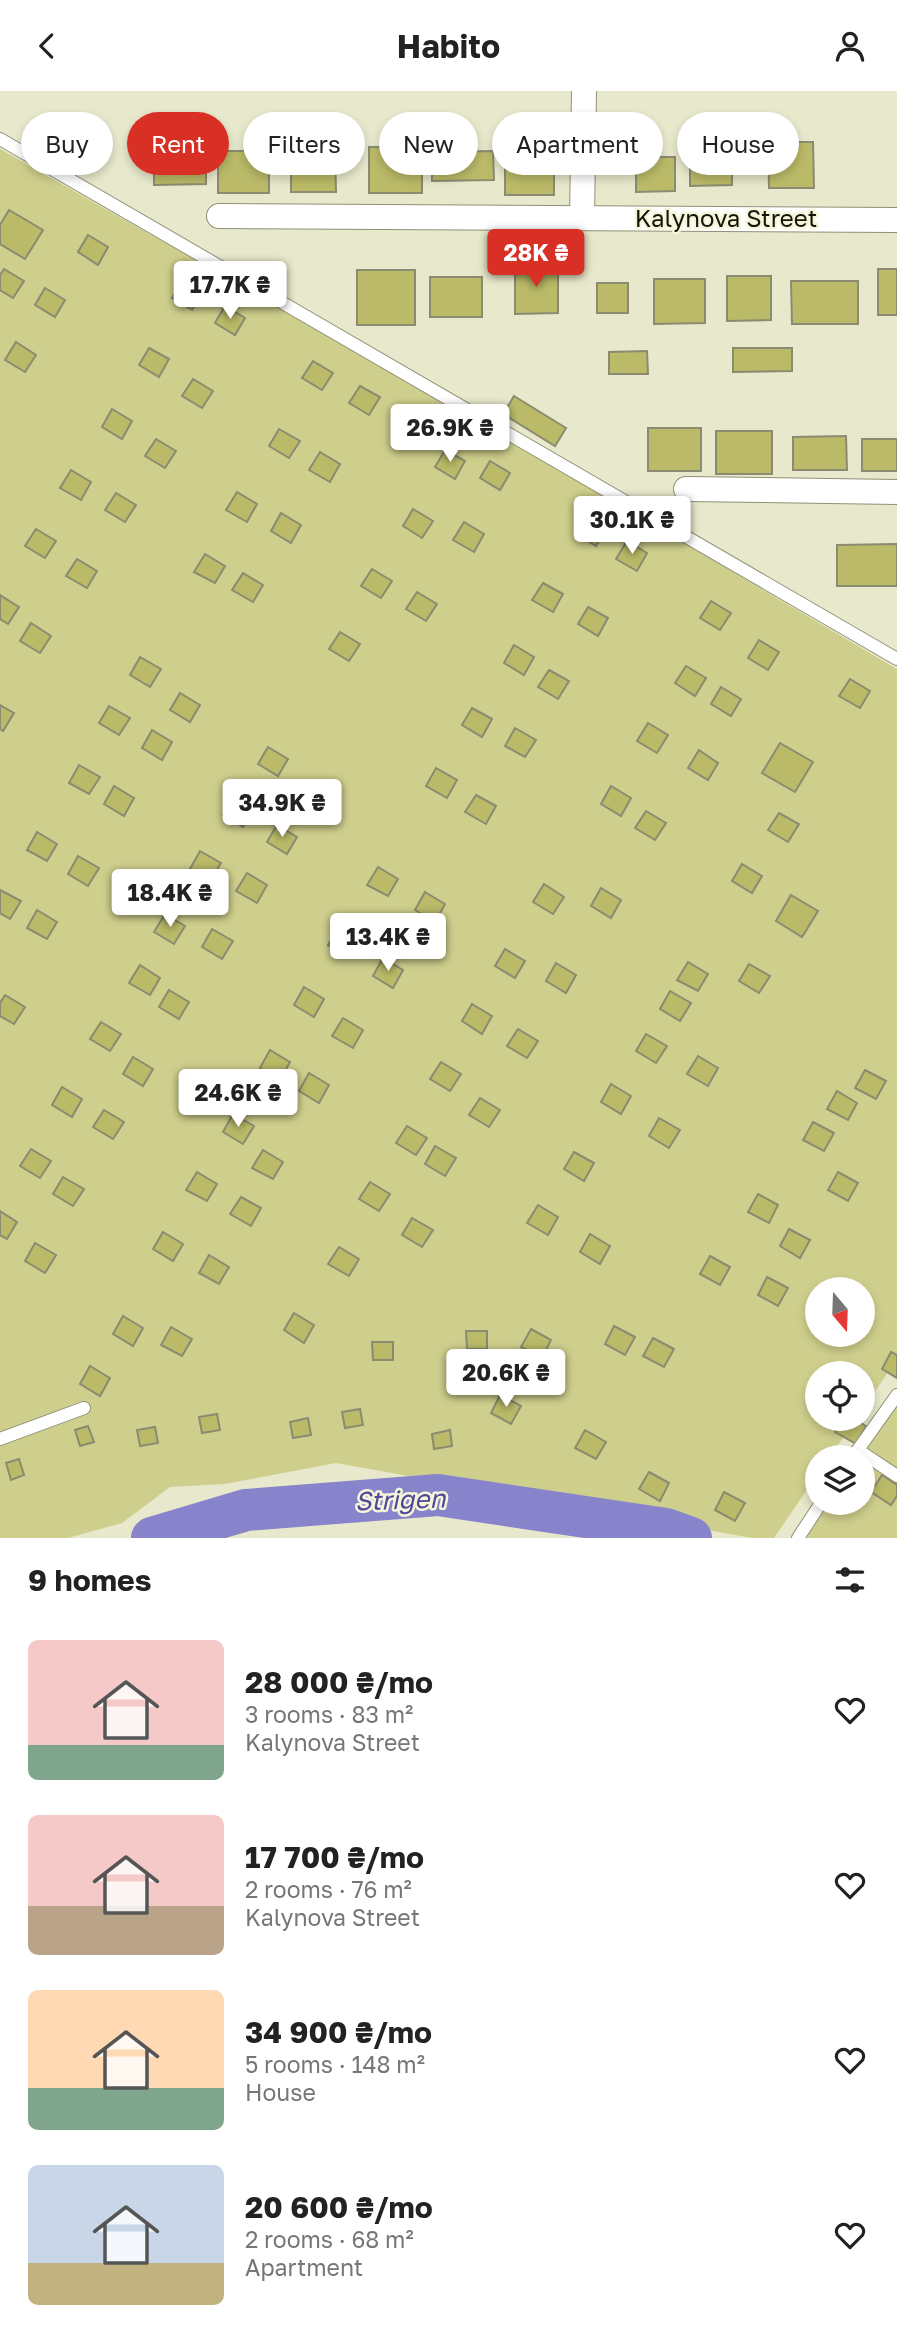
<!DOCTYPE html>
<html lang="en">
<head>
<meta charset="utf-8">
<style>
  :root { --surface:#fff; --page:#f2f2f2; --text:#222; --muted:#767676; --accent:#d93025 }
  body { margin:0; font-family:"Golos Text",sans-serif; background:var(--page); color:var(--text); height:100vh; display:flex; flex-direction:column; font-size:26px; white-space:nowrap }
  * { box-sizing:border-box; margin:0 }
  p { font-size:23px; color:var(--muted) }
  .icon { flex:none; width:38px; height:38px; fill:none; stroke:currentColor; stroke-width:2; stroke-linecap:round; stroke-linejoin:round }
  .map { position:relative; height:1447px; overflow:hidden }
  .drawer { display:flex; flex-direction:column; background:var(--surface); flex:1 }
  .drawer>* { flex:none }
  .banner { position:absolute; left:21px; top:21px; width:856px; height:63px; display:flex; gap:14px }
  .needle { width:46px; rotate:161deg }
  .fabs { position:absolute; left:805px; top:1186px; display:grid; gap:14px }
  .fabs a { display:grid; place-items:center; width:70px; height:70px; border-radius:50%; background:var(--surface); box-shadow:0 4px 10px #0003; font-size:35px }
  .price { position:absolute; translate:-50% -60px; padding:0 16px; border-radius:7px; background:#fff; color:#222; font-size:23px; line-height:46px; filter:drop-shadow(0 2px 4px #0008) }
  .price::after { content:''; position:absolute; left:50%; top:42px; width:21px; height:16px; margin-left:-10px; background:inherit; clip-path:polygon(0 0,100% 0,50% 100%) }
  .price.selected { background:var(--accent); color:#fff }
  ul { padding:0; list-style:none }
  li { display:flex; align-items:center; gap:21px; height:175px; padding:0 28px }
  li span { display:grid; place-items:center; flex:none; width:196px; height:140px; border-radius:10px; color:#555 }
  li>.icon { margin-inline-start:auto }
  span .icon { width:84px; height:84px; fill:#fffc; stroke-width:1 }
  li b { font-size:30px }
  h2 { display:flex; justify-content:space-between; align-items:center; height:84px; padding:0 28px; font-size:30px }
  .chip { padding:0 24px; border-radius:32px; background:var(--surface); box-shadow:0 4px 10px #0003; font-size:24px; line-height:63px }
  .chip.selected { background:var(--accent); color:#fff }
  header { display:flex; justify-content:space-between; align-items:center; height:91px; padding:0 28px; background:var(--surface); font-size:32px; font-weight:700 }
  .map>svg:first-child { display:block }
  .green { fill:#cfcf8d; fill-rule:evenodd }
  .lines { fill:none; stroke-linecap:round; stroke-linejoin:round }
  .river { stroke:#8784cb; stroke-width:42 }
  .building { fill:#baba68; stroke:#8a8b70; stroke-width:2 }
  .service-casing { stroke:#8f9075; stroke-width:14 }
  .minor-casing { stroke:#8f9075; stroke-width:26 }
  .service { stroke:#fff; stroke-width:12 }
  .minor { stroke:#fff; stroke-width:24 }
  .labels { text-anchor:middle; stroke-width:5; stroke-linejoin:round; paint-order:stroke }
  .street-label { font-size:24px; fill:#14140a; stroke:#f5f6d9 }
  .water-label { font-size:26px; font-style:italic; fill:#50479c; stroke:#f5f6d9 }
</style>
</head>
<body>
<header><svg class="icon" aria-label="back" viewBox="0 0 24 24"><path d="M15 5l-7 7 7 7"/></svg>Habito<svg class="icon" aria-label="person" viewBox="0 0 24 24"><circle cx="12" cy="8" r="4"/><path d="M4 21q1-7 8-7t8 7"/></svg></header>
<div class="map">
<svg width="897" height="1447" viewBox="0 0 897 1447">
  <rect width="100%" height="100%" fill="#e8e8cc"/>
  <g class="green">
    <path d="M0 58 457 318 897 578V1268L863 1318V1283H817V1328H856L829 1367H817V1384L774 1447H752L336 1372 225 1393 170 1396 122 1432 68 1447H0ZM817 1199H863V1244H817Z"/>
    <path d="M897 1299V1447H798L821 1412H863V1367H852Z"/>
  </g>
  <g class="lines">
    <path class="river" d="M152 1447 246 1419 438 1404 666 1438 691 1447"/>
  </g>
  <g class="building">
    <path d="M768 51H813L814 97H769Z"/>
    <path d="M690 54H732V94L690 95Z"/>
    <path d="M554 55V104H505V56Z"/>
    <rect x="369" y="56" width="53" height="46"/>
    <rect x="218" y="60" width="51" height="42"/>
    <path d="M493 60 494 89 432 90V61Z"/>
    <path d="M291 62H335L336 101H291Z"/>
    <path d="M636 66H675V100L636 101Z"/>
    <path d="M154 67H206V93L154 94Z"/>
    <path d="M9 119 43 139 25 168 0 153V134Z"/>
    <path d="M88 144 108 156 98 174 78 161Z"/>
    <path d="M515 174H558V222L515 223Z"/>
    <path d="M4 178 24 190 13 207 0 199V184Z"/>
    <rect x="878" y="178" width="19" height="46"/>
    <rect x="357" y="179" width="58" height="55"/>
    <path d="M727 185H771V229L727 230Z"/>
    <rect x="430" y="186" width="52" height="40"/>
    <path d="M654 188H705V232L654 233Z"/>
    <path d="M183 190 203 202 192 219 172 207Z"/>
    <path d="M791 190H858V233H792Z"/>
    <rect x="597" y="192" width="31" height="30"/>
    <path d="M45 197 65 209 55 226 35 214Z"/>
    <path d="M225 215 245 227 235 244 215 232Z"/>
    <path d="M16 251 36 264 25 281 5 269Z"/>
    <path d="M149 257 169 268 159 286 139 274Z"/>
    <path d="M733 257H792V280L733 281Z"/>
    <path d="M647 260 648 283H609V261Z"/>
    <path d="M313 270 333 282 322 299 302 287Z"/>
    <path d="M193 288 213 300 202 317 182 305Z"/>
    <path d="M360 295 380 306 369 324 349 312Z"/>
    <path d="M514 305 566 337 555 355 503 323Z"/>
    <path d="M112 318 132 330 122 348 102 336Z"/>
    <rect x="648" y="337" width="53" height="43"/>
    <path d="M279 338 300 350 289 367 269 355Z"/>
    <rect x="716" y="340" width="56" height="43"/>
    <path d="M846 345 847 379H793V346Z"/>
    <path d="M156 348 176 360 165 377 145 365Z"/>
    <rect x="862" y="348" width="35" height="32"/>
    <path d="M445 359 465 370 455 388 435 376Z"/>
    <path d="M320 361 340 373 330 391 309 379Z"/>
    <path d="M490 370 510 382 500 399 480 387Z"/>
    <path d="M71 379 91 391 81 409 60 397Z"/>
    <path d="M237 401 257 413 247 431 226 419Z"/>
    <path d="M116 402 136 414 125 431 105 419Z"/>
    <path d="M413 418 433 430 422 447 403 435Z"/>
    <path d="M281 422 301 434 291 452 271 440Z"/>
    <path d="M586 426 606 437 596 455 576 443Z"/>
    <path d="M464 431 484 443 474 461 453 449Z"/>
    <path d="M36 438 56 450 45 467 25 455Z"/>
    <path d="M627 450 647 462 637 480 616 468Z"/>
    <path d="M897 453V495H837V454Z"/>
    <path d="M205 463 225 475 215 492 194 481Z"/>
    <path d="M77 468 97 480 87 497 66 485Z"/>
    <path d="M372 478 392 490 381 507 361 495Z"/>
    <path d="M243 482 263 494 253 511 232 499Z"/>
    <path d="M543 492 563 503 553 521 532 509Z"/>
    <path d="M417 501 437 513 426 530 406 518Z"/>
    <path d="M0 504 19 516 8 533 0 528Z"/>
    <path d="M711 510 731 522 720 539 700 527Z"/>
    <path d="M588 516 608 527 598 545 578 533Z"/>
    <path d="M31 532 51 545 40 562 20 550Z"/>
    <path d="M340 541 360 553 349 570 329 558Z"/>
    <path d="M759 549 779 561 768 579 748 567Z"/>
    <path d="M514 554 534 566 524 584 504 572Z"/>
    <path d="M140 566 161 578 150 596 130 584Z"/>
    <path d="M686 575 706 587 695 605 675 592Z"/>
    <path d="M549 579 569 590 558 608 538 596Z"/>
    <path d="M850 588 870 600 860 617 839 605Z"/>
    <path d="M721 596 741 608 731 625 711 613Z"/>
    <path d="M180 602 200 614 190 631 170 619Z"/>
    <path d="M0 614 14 622 3 640 0 638Z"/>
    <path d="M109 615 130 627 119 644 99 632Z"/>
    <path d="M472 617 492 628 482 646 462 634Z"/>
    <path d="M648 632 668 644 657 662 637 650Z"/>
    <path d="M515 637 536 649 525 666 505 655Z"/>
    <path d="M152 639 172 651 162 669 142 657Z"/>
    <path d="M780 652 813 671 795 701 762 682Z"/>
    <path d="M268 656 288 668 278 685 258 673Z"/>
    <path d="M699 659 718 672 708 689 688 677Z"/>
    <path d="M79 674 100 686 89 703 69 692Z"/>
    <path d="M436 677 457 689 447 707 426 695Z"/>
    <path d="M114 695 134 707 124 725 104 713Z"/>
    <path d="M611 695 631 707 621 725 601 713Z"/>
    <path d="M293 696 313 708 303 726 283 714Z"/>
    <path d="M476 704 496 715 486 733 465 721Z"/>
    <path d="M234 707 254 719 243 736 223 724Z"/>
    <path d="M646 720 666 732 655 749 635 737Z"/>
    <path d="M779 722 799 733 788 751 768 739Z"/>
    <path d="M277 734 297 746 287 763 267 751Z"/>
    <path d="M37 741 57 753 47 770 27 759Z"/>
    <path d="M200 760 221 772 210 790 190 778Z"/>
    <path d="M78 765 99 777 88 795 68 783Z"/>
    <path d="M742 773 762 785 752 802 732 790Z"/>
    <path d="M378 776 398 788 388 805 367 794Z"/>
    <path d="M247 782 267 794 257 812 236 800Z"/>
    <path d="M544 793 564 806 553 823 533 811Z"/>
    <path d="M601 797 621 809 611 827 591 815Z"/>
    <path d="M0 799 21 810 10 828 0 822Z"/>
    <path d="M425 801 445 813 435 831 415 819Z"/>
    <path d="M791 804 818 820 802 846 776 830Z"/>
    <path d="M37 819 57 831 47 848 27 837Z"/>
    <path d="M165 823 185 835 174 853 154 841Z"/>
    <path d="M339 836 359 848 349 865 328 854Z"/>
    <path d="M212 838 233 850 222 868 202 856Z"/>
    <path d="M505 858 525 870 515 887 495 875Z"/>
    <path d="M383 867 403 879 393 897 373 885Z"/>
    <path d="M688 871 708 883 698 900 677 889Z"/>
    <path d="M556 872 576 884 566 902 546 890Z"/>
    <path d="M749 873 770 885 759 902 739 890Z"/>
    <path d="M140 874 160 887 150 904 129 892Z"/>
    <path d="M304 896 324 908 314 926 294 914Z"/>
    <path d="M169 899 189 911 179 928 159 916Z"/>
    <path d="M670 900 691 912 680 930 660 918Z"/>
    <path d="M5 904 25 916 14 933 0 925V912Z"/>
    <path d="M472 913 492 925 482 943 462 930Z"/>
    <path d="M343 927 363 939 353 957 332 945Z"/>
    <path d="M101 931 121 943 110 960 90 948Z"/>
    <path d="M518 938 538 950 527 967 507 955Z"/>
    <path d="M646 943 667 955 656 972 636 960Z"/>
    <path d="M270 959 290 971 280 989 260 977Z"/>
    <path d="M698 965 718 977 708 995 687 983Z"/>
    <path d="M133 966 153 978 143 995 123 983Z"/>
    <path d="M441 971 461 983 450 1000 430 988Z"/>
    <path d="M865 979 886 990 876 1008 855 997Z"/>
    <path d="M309 982 329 994 319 1012 299 1000Z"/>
    <path d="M611 993 631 1005 621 1023 601 1011Z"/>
    <path d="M62 996 82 1008 72 1026 52 1014Z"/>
    <path d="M837 1000 857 1012 848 1029 827 1018Z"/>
    <path d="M480 1007 500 1019 489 1036 469 1024Z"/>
    <path d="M104 1019 124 1031 113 1048 93 1036Z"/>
    <path d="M233 1023 254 1035 243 1053 223 1041Z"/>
    <path d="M659 1027 680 1039 669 1057 649 1045Z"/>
    <path d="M813 1031 834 1042 824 1060 803 1049Z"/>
    <path d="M407 1035 427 1047 416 1064 396 1052Z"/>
    <path d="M435 1055 456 1067 445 1085 425 1073Z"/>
    <path d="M31 1058 51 1070 40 1087 20 1075Z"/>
    <path d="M263 1059 283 1071 273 1088 252 1077Z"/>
    <path d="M574 1061 594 1072 584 1090 564 1078Z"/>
    <path d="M197 1081 217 1093 207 1110 186 1099Z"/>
    <path d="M838 1081 858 1092 848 1110 828 1099Z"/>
    <path d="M63 1086 84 1098 73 1115 53 1103Z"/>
    <path d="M370 1091 390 1103 379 1120 359 1108Z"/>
    <path d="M758 1103 778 1114 769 1132 748 1121Z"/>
    <path d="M241 1106 261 1117 251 1135 230 1123Z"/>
    <path d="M538 1114 558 1126 548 1144 527 1132Z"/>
    <path d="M0 1120 17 1131 7 1148 0 1144Z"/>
    <path d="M412 1127 433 1139 422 1156 402 1144Z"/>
    <path d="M789 1138 810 1149 800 1167 780 1155Z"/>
    <path d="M163 1141 183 1153 173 1170 153 1158Z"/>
    <path d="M590 1143 610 1155 600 1173 580 1161Z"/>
    <path d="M35 1152 56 1164 45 1182 25 1170Z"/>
    <path d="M339 1156 359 1168 349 1185 328 1173Z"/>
    <path d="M209 1164 229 1176 219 1193 199 1182Z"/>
    <path d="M710 1165 730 1176 720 1194 700 1183Z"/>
    <path d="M767 1186 788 1197 778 1215 758 1204Z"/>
    <path d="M294 1222 314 1234 304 1252 284 1239Z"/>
    <path d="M123 1225 143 1237 133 1255 113 1243Z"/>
    <path d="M614 1235 635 1246 625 1264 605 1253Z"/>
    <path d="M171 1236 192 1248 182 1265 161 1254Z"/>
    <path d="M531 1238 551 1249 542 1267 521 1256Z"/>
    <path d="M466 1240H487V1258H467Z"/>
    <path d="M653 1247 674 1258 664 1276 643 1265Z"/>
    <path d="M372 1251H393V1269H373Z"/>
    <path d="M891 1261 897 1264V1287L882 1278Z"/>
    <path d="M90 1275 110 1287 100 1305 80 1293Z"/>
    <path d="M500 1304 521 1315 511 1333 491 1322Z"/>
    <path d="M360 1318 363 1334 345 1337 342 1321Z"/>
    <path d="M217 1323 220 1339 202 1342 199 1326Z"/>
    <path d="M308 1327 311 1344 293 1347 290 1331Z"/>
    <path d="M843 1328H854L866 1335 856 1353 835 1341Z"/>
    <path d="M88 1335 94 1351 80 1355 75 1339Z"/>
    <path d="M155 1336 158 1352 140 1355 137 1339Z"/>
    <path d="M450 1339 452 1355 434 1358 432 1343Z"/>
    <path d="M585 1339 606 1351 596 1368 575 1357Z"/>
    <path d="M19 1368 24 1384 11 1389 6 1372Z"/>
    <path d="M649 1381 669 1392 660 1410 639 1398Z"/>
    <path d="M882 1384 897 1394V1405L891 1414 871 1401Z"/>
    <path d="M724 1401 745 1412 735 1430 715 1419Z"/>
  </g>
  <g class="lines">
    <defs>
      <g id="service">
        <path d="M0 48 897 568"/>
        <path d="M0 1348 84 1317"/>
        <path d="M858 1359 897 1385"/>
        <path d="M852 1367 897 1304"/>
        <path d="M798 1447 821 1412"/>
      </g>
      <g id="minor">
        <path d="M219 125 897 129"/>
        <path d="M582 127 584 0"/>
        <path d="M686 398 897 401"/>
      </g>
    </defs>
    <use href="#service" class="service-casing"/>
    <use href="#minor" class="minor-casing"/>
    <use href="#service" class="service"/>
    <use href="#minor" class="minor"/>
  </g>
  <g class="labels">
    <g class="street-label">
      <text x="726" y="136">Kalynova Street</text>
    </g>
    <g class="water-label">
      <text transform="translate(400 1409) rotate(-2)" y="9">Strigen</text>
    </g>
  </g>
</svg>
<div class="fabs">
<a><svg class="needle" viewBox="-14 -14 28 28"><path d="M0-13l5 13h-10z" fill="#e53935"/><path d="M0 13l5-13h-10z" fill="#767676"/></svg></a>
<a><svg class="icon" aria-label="locate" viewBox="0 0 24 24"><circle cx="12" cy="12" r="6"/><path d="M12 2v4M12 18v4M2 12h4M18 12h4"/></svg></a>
<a><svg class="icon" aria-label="layers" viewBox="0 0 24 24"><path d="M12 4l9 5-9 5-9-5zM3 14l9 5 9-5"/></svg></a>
</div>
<b class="price selected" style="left:536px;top:198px">28K ₴</b>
<b class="price" style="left:230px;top:230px">17.7K ₴</b>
<b class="price" style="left:450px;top:373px">26.9K ₴</b>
<b class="price" style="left:632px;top:465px">30.1K ₴</b>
<b class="price" style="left:282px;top:748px">34.9K ₴</b>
<b class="price" style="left:170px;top:838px">18.4K ₴</b>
<b class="price" style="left:388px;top:882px">13.4K ₴</b>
<b class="price" style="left:238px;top:1038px">24.6K ₴</b>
<b class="price" style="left:506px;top:1318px">20.6K ₴</b>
<div class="banner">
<a class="chip">Buy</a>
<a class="chip selected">Rent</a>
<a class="chip">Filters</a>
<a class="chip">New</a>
<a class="chip">Apartment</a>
<a class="chip">House</a>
</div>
</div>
<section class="drawer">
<h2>9 homes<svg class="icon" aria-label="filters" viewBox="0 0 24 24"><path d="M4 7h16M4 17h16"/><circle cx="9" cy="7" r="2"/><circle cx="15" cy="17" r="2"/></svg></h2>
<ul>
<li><span style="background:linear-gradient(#f6c9c9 75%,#7fa58c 0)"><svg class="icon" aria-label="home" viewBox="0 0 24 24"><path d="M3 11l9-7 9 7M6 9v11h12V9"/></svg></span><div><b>28 000 ₴/mo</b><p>3 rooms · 83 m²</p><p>Kalynova Street</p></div><svg class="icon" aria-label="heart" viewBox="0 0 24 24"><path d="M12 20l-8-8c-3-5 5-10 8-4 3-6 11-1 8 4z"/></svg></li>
<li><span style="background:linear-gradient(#f6c9c9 65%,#b9a48a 0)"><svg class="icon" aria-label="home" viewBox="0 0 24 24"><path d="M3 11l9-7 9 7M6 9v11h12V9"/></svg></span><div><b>17 700 ₴/mo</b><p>2 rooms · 76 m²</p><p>Kalynova Street</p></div><svg class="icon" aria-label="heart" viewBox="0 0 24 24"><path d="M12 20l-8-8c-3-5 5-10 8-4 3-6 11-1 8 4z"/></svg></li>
<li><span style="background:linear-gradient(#ffd9b3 70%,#7fa58c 0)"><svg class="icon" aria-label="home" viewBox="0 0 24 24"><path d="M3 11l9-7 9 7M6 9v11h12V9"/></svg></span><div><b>34 900 ₴/mo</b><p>5 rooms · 148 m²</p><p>House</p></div><svg class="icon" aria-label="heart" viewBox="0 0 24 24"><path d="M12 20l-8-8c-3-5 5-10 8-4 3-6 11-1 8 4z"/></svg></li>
<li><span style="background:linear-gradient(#c9d6e8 70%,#c2b280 0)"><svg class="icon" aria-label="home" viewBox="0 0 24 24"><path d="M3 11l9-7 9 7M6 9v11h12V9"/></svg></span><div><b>20 600 ₴/mo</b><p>2 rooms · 68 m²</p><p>Apartment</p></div><svg class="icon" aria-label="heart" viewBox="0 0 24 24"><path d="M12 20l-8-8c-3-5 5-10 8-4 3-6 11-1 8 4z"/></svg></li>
</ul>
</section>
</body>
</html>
